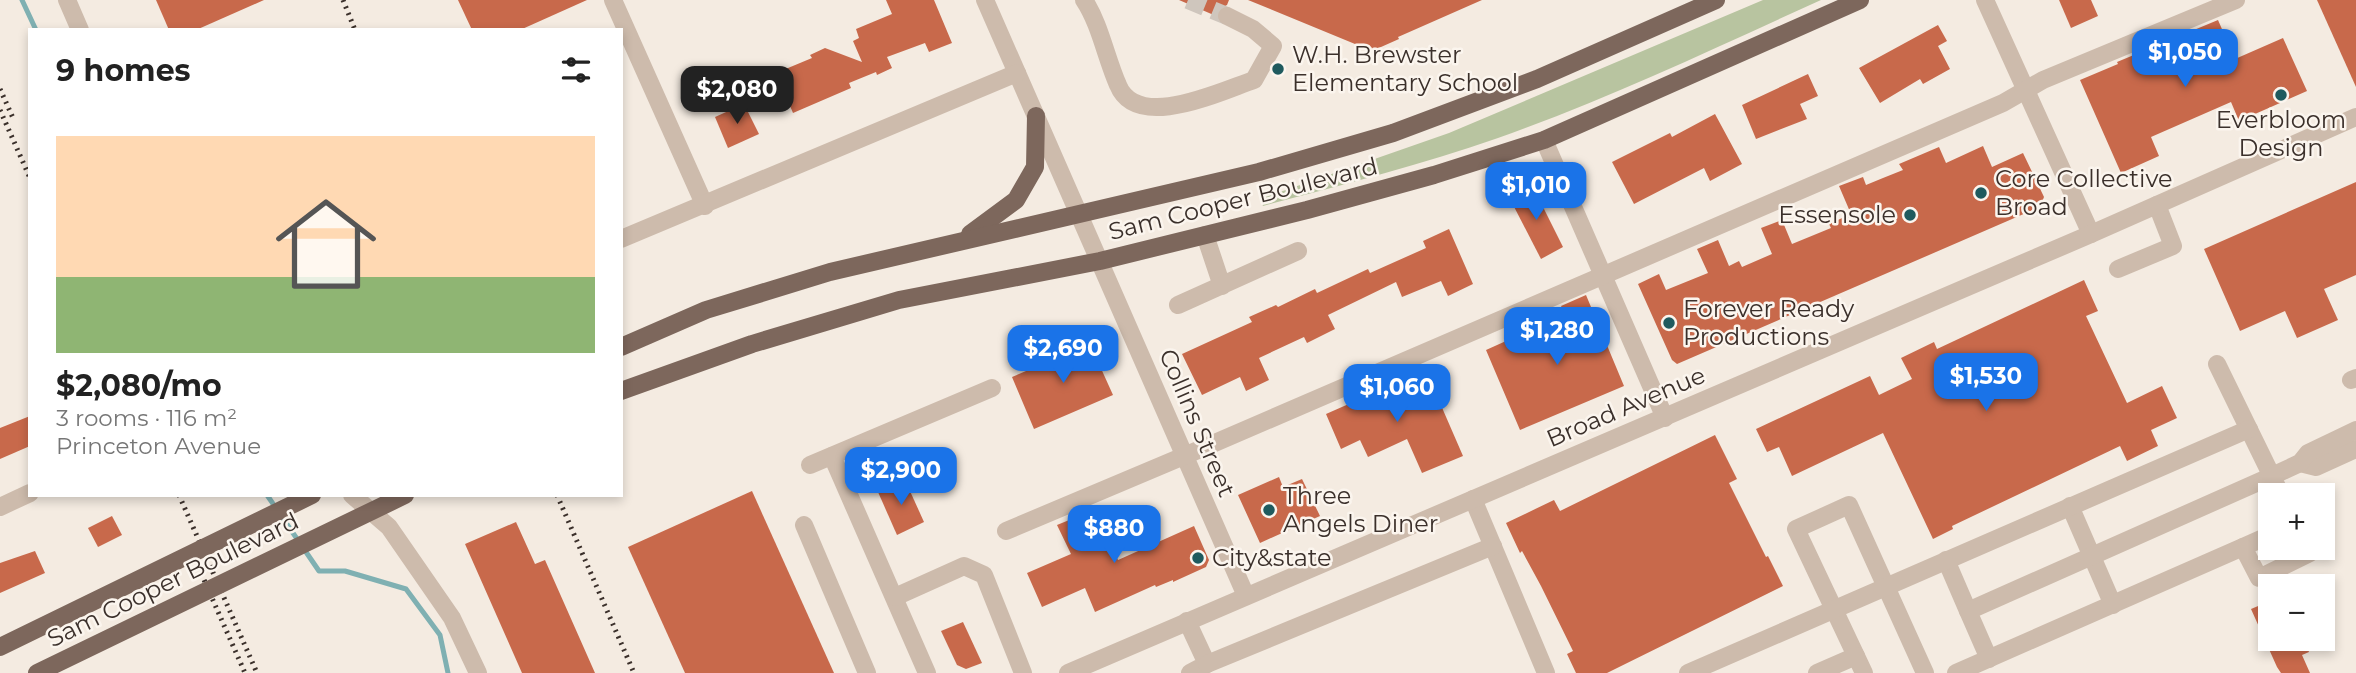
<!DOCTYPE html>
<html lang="en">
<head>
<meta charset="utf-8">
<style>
  :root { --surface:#fff; --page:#f2f2f2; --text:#222; --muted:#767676; --line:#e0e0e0; --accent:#1a73e8 }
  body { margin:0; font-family:Montserrat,sans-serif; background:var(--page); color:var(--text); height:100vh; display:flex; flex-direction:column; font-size:26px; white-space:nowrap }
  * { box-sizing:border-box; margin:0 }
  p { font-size:23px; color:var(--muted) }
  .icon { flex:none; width:38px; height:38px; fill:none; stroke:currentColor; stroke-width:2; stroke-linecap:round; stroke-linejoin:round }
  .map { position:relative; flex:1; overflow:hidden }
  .details { position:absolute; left:28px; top:28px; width:595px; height:469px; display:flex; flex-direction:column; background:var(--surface); border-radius:0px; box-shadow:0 4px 10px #0003 }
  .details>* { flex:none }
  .controls { position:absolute; left:2258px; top:483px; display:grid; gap:14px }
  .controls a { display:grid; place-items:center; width:77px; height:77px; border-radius:0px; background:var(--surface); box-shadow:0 4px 10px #0003; font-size:35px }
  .price { position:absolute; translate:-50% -60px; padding:0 16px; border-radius:14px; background:var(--accent); color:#fff; font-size:23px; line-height:46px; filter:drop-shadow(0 2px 4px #0008) }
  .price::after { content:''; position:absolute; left:50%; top:42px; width:21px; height:16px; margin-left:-10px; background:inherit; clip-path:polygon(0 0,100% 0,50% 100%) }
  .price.current { background:#222; color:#fff }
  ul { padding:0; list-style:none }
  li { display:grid; align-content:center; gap:14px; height:371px; padding:0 28px }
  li+li { border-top:2px solid var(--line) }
  li span { display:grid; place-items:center; height:217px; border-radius:0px; color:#555 }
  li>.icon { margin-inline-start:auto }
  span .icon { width:126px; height:126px; fill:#fffc; stroke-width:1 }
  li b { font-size:30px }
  h2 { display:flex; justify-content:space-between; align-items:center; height:84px; padding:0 28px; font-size:30px }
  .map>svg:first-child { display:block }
  .green { fill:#b8c4a0 }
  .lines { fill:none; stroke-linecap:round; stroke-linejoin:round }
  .stream { stroke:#7fb0b2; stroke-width:5 }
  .building { fill:#c8694b }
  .minor-tunnel { stroke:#cfc6bd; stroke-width:18; stroke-dasharray:18 9; stroke-linecap:butt }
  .minor { stroke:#cdbbac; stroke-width:18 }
  .major { stroke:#7d675c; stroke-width:18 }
  .rail { stroke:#3b302b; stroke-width:5; stroke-dasharray:2 5; stroke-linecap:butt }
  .major-bridge { stroke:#7d675c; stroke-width:18 }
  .poi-dot { fill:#1f5a5e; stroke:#fbf5ee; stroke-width:2.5 }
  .labels { text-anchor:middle; stroke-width:5; stroke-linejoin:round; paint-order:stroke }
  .poi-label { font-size:24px; fill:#3b302b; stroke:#fbf5ee; text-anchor:start }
  .street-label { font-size:24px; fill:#3b302b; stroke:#fbf5ee }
</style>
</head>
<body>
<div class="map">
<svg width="2356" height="673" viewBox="0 0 2356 673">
  <rect width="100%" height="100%" fill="#f4ebe1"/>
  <path class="green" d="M1763 0H1821C1715 48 1608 99 1498 138 1421 165 1341 185 1263 206L1260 199 1449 133Z"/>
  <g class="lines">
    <g class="stream">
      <path d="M22 0 36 30"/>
      <path d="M267 495 319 571H345L406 589 440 635 448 673"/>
    </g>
  </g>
  <g class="building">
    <path d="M156 0H264L196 30H169Z"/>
    <path d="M458 0H587L520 30H472Z"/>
    <path d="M886 0H934L952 43 929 52 925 43 887 57 892 68 877 75 876 72 849 83 851 88 793 113 776 73 812 58 810 55 825 48 862 62 853 41 859 38 856 29 892 14Z"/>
    <path d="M1179 0H1229L1227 5 1217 10 1216 16Z"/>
    <path d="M1248 0H1482L1398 37 1399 39 1372 51Z"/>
    <path d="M2059 0H2091L2098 16 2071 28Z"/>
    <path d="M2317 0H2356V87Z"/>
    <path d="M2218 20 2235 59 2283 38 2307 91 2239 121 2231 102 2151 137 2159 156 2121 173 2080 80 2118 64 2117 62Z"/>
    <path d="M1938 25 1947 41 1938 46 1950 69 1923 84 1920 79 1880 103 1859 68Z"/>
    <path d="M1808 74 1818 96 1800 104 1807 119 1756 139 1742 105Z"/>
    <path d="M744 104 759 134 728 148 715 117Z"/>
    <path d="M1715 114 1742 164 1710 181 1704 168 1634 204 1612 162 1670 133 1672 137Z"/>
    <path d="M1983 146 1992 167 2023 153 2044 197 2040 207 1677 364 1672 360 1638 284 1659 274 1666 290 1708 273 1697 249 1718 240 1729 266 1739 261 1742 267 1772 254 1761 228 1782 220 1792 244 1831 228 1829 224 1851 214 1839 186 1863 177 1866 185 1883 178 1903 170 1899 164 1939 147 1946 163Z"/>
    <path d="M2356 182V275L2324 289 2338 320 2297 338 2285 311 2240 331 2204 249Z"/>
    <path d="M1532 185 1563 247 1541 259 1509 197Z"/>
    <path d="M1449 229 1473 284 1448 296 1441 281 1402 297 1396 282 1328 315 1335 329 1307 343 1304 337 1259 358 1269 380 1246 391 1240 377 1202 395 1182 354 1252 322 1249 317 1276 305 1278 307 1315 289 1317 293 1368 269 1370 273 1426 248 1423 241Z"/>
    <path d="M2084 280 2098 311 2086 316 2127 403 2162 386 2177 418 2151 430 2158 446 2127 461 2120 446 1952 526 1953 529 1933 539 1883 433 1792 476 1779 447 1767 452 1756 429 1870 376 1879 395 1912 379 1901 358 1934 342 1937 349Z"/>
    <path d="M1586 295 1624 386 1520 430 1486 350 1506 341 1510 350 1541 337 1537 326 1565 314 1561 306Z"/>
    <path d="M1097 341 1106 361 1099 364 1113 395 1034 429 1012 377Z"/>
    <path d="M1423 366 1427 374 1409 382 1422 410 1440 403 1463 456 1422 473 1407 439 1368 457 1360 440 1341 449 1326 414 1385 388 1383 383Z"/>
    <path d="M30 416V446L0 459V428Z"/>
    <path d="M1715 435 1737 479 1729 483 1766 557 1768 556 1783 586 1607 673H1576L1567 654 1573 651 1541 586 1522 551 1520 553 1506 523 1554 500 1560 511Z"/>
    <path d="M1279 477 1283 487 1302 479 1320 516 1260 543 1238 495Z"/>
    <path d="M905 480 924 522 897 535 878 492Z"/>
    <path d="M752 491 834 673H685L628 547Z"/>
    <path d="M1096 509 1118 560 1194 526 1209 560 1206 567 1173 582V580L1156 587 1155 585 1095 612 1085 588 1042 607 1027 573 1071 554 1057 525Z"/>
    <path d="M112 516 122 535 98 547 88 528Z"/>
    <path d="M516 522 535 564 545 560 595 673H522L465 544Z"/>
    <path d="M35 551 45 573 0 593V563Z"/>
    <path d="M2270 601V639H2304L2309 652 2302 655 2310 673H2281L2277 667 2251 609Z"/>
    <path d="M963 622 982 663 966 669 957 665 941 631Z"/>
  </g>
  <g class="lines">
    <path class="minor-tunnel" d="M1188 0 1227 16"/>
    <g class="minor">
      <path d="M67 0 80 30"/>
      <path d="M613 0 705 206"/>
      <path d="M985 0 1246 596"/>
      <path d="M1084 0C1100 24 1106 58 1118 85 1137 132 1221 91 1254 80L1273 46 1253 29 1227 16"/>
      <path d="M1985 0 2091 234"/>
      <path d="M1544 140 1665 418"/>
      <path d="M1205 235 1222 286"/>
      <path d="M621 239 1017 73"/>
      <path d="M2118 269 2173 246 2157 205"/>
      <path d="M1178 305 1298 251"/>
      <path d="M2217 364 2281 495"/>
      <path d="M2351 380 2356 378"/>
      <path d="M832 456 927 673"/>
      <path d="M2300 463 2316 467 2356 449"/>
      <path d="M810 465 992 388"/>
      <path d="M352 495 389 527 452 618 478 673"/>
      <path d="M1473 499 1546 673"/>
      <path d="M2070 506 2113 605"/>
      <path d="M0 507 30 493"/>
      <path d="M804 525 867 673"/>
      <path d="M1006 531 1210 445 2003 103 2043 80 2236 0"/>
      <path d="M2243 547 2270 535"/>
      <path d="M1946 560 1968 611"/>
      <path d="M895 597 964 566 984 575 1023 673"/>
      <path d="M1187 621 1207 664 1190 673"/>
      <path d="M1856 656 1796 529 1849 505 1925 673"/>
      <path d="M1989 659 1968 611 2272 476 2300 463 2308 453 2356 430"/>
      <path d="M1207 664 1493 546"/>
      <path d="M1068 673 2091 234 2356 117"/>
      <path d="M1688 673 2249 429"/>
      <path d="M1817 673 1856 656 1864 673"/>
      <path d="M1956 673 2243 547 2259 578 2310 553 2308 548"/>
    </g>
    <g class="major">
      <path d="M970 234 1016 200 1035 167 1036 116"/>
      <path d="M621 347 706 310 830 272 1259 172 1393 133 1537 79 1716 0"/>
      <path d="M621 391 752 344 899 300 1100 261 1307 210 1434 175 1544 140 1860 0"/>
    </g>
    <g class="rail">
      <path d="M343 0 355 30"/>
      <path d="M0 89 13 118"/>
      <path d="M0 110 30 178"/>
      <path d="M179 495 257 673"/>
      <path d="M557 495 634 673"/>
      <path d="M190 548 245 673"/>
    </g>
    <g class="major-bridge">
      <path d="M0 647 312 495"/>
      <path d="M37 673 405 495"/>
    </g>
  </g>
  <g class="poi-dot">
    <circle cx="1278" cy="69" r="7"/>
    <circle cx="2281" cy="95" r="7"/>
    <circle cx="1981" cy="193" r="7"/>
    <circle cx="1910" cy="215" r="7"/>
    <circle cx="1669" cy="323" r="7"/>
    <circle cx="1269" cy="510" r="7"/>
    <circle cx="1198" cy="558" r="7"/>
  </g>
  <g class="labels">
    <g class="poi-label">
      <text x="1292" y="63">W.H. Brewster<tspan x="1292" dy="28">Elementary School</tspan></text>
      <text x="2281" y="128" text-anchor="middle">Everbloom<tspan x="2281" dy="28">Design</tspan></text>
      <text x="1995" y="187">Core Collective<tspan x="1995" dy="28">Broad</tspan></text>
      <text x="1896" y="223" text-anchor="end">Essensole</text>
      <text x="1683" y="317">Forever Ready<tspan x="1683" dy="28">Productions</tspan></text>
      <text x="1283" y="504">Three<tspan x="1283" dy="28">Angels Diner</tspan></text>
      <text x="1212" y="566">City&amp;state</text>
    </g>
    <g class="street-label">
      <text transform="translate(1243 199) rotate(-14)" y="8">Sam Cooper Boulevard</text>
      <text transform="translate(1626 407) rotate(-23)" y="8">Broad Avenue</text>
      <text transform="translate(1197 423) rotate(67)" y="8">Collins Street</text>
      <text transform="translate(173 580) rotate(-26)" y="8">Sam Cooper Boulevard</text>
    </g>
  </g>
</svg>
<div class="controls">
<a>+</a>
<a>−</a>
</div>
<b class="price" style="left:2185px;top:89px">$1,050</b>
<b class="price current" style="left:737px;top:126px">$2,080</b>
<b class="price" style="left:1536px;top:222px">$1,010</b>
<b class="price" style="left:1557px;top:367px">$1,280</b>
<b class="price" style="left:1063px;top:385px">$2,690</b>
<b class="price" style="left:1986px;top:413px">$1,530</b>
<b class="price" style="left:1397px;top:424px">$1,060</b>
<b class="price" style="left:901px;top:507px">$2,900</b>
<b class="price" style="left:1114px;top:565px">$880</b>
<section class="details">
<h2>9 homes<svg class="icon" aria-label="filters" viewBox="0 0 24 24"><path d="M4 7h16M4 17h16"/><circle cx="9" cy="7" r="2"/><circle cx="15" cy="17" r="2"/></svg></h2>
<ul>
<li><span style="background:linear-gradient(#ffd9b3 65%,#8fb573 0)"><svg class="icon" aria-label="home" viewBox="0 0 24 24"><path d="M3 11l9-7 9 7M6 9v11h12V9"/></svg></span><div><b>$2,080/mo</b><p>3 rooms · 116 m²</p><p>Princeton Avenue</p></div></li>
</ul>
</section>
</div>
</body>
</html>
